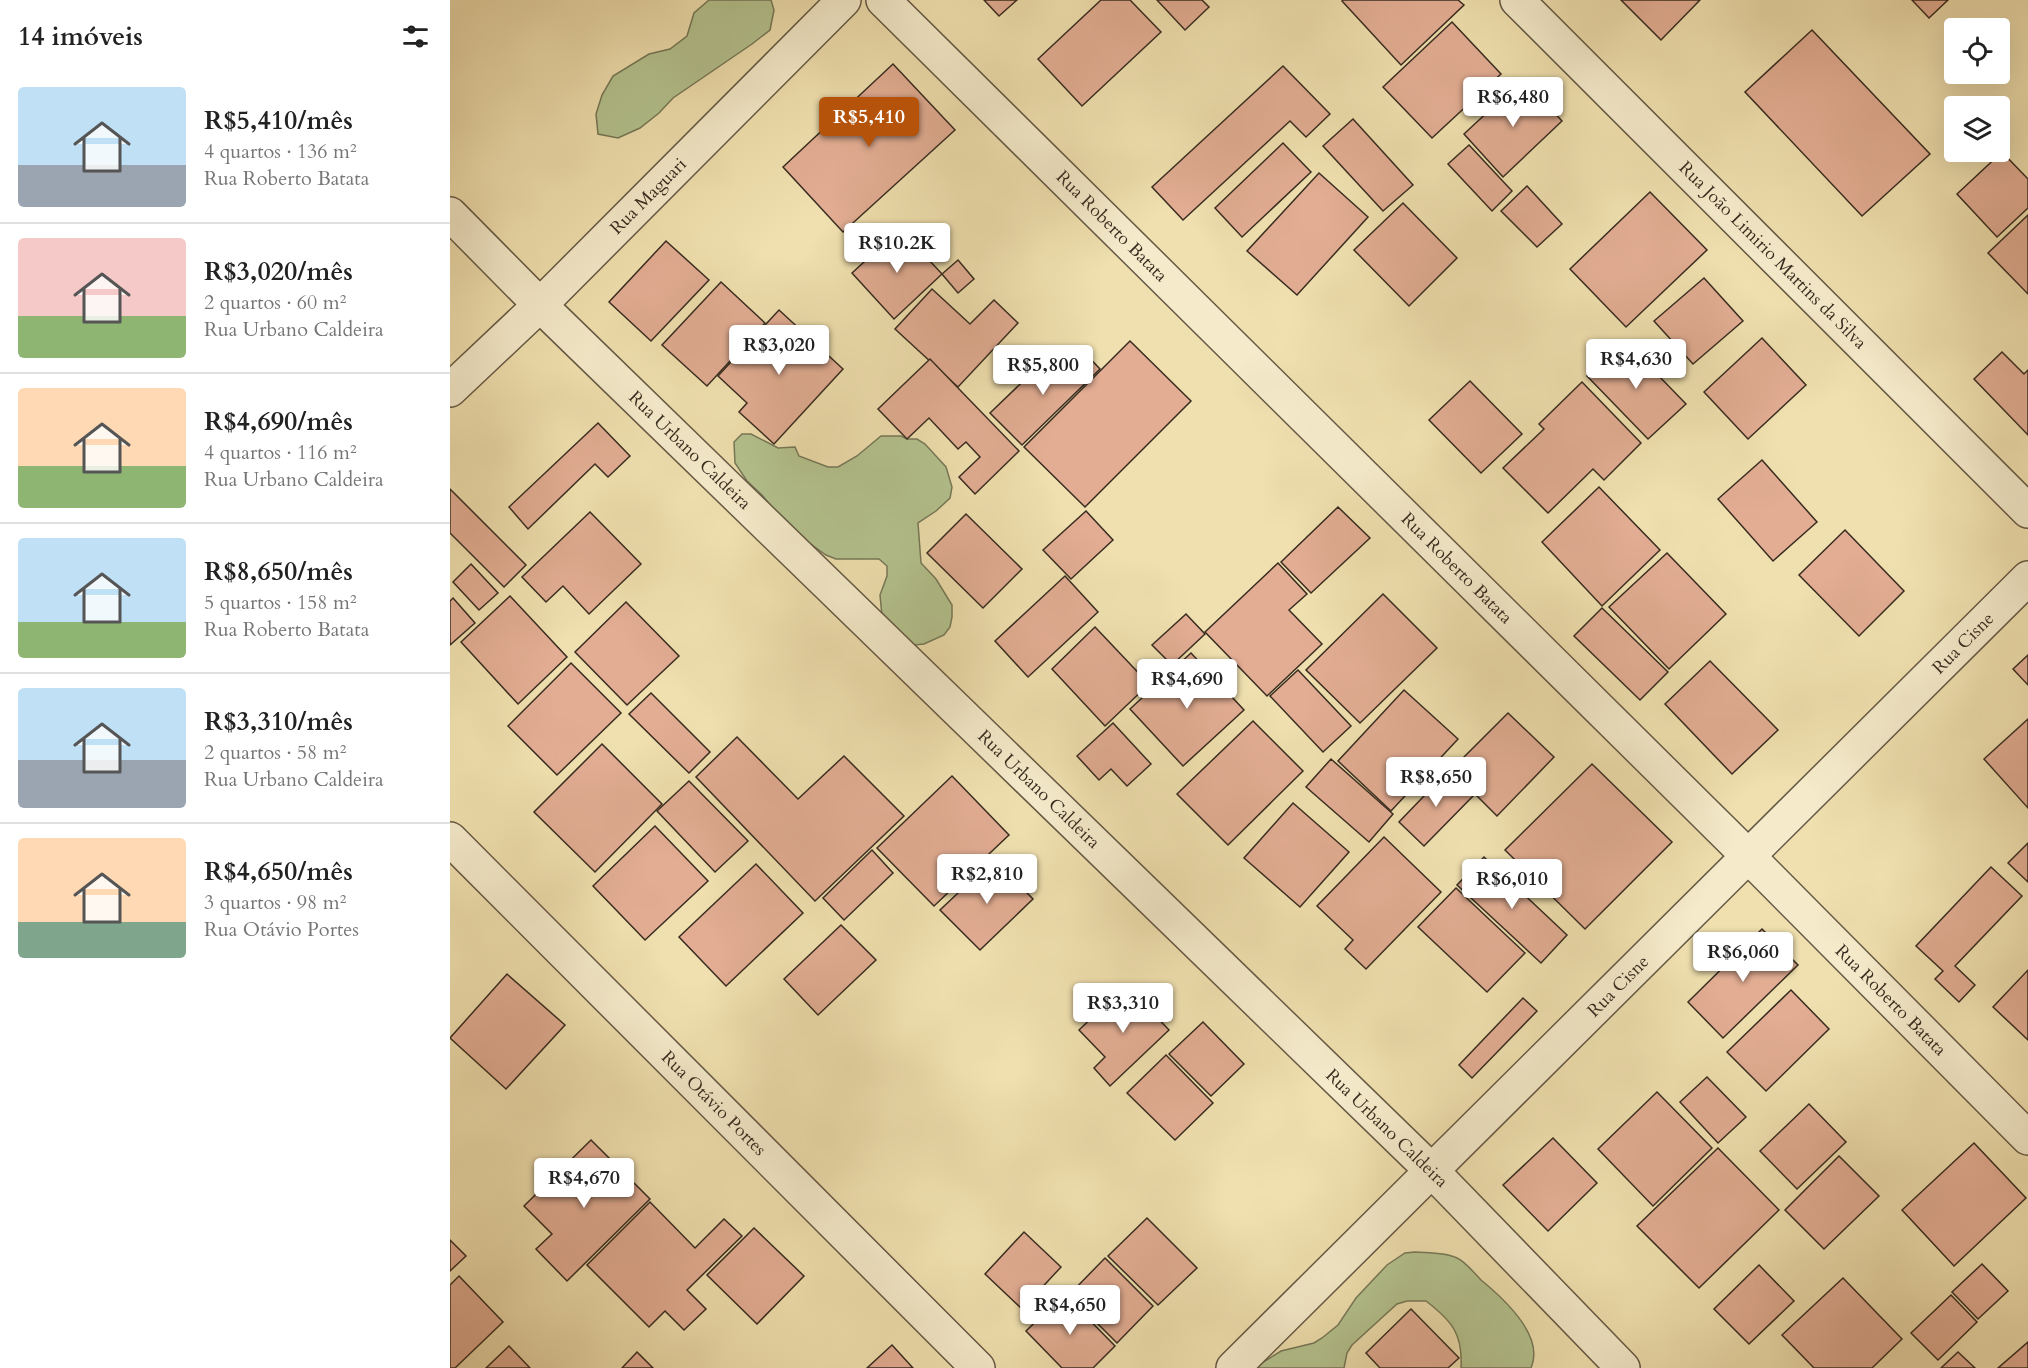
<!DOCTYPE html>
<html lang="pt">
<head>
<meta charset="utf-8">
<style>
  :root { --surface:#fff; --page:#f2f2f2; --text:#222; --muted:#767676; --line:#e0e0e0; --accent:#b45309 }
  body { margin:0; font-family:Cardo,serif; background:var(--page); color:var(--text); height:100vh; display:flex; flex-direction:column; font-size:22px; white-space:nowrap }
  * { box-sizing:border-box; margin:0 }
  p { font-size:20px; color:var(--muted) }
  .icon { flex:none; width:33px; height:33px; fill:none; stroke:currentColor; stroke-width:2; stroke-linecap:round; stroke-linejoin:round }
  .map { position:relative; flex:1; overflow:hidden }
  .details { display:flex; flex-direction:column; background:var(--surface); width:450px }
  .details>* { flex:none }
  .tools { position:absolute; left:1494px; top:18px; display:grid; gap:12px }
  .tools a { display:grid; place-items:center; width:66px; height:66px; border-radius:6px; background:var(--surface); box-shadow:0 6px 24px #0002; font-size:30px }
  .price { position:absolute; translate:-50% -51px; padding:0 14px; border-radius:6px; background:#fff; color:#222; font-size:20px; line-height:39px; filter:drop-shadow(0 2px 3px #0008) }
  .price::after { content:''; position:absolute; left:50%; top:36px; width:18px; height:14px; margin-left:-9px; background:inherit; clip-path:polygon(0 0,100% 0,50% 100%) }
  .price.current { background:var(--accent); color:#fff }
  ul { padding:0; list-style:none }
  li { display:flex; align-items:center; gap:18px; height:150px; padding:0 18px }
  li+li { border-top:2px solid var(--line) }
  li span { display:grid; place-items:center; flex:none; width:168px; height:120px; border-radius:6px; color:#555 }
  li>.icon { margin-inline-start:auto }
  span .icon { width:72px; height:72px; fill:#fffc; stroke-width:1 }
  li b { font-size:26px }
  h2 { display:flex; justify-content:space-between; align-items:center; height:72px; padding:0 18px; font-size:26px }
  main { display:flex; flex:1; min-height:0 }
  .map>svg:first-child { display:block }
  .green { fill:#b4c38f; stroke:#767858; stroke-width:1.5 }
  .building { fill:#e2ad93; stroke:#382c20; stroke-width:1.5 }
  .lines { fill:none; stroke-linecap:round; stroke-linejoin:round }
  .minor-casing { stroke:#665944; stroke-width:36 }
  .minor { stroke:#f5ebcb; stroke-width:33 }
  .labels { text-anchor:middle; stroke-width:4.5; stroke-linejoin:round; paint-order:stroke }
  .street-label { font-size:18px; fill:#382c20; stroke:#f5ebcb }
</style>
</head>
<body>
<main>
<section class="details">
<h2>14 imóveis<svg class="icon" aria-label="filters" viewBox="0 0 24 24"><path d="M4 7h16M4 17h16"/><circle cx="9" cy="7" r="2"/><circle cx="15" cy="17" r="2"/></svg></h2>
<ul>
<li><span style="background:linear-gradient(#bfe0f5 65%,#9aa5b1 0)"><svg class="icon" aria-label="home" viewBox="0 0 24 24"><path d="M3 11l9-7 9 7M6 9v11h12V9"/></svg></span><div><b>R$5,410/mês</b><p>4 quartos · 136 m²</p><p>Rua Roberto Batata</p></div></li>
<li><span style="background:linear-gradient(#f6c9c9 65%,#8fb573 0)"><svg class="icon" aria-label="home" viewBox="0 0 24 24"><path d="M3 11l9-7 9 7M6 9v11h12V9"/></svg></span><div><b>R$3,020/mês</b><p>2 quartos · 60 m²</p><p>Rua Urbano Caldeira</p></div></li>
<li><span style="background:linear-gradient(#ffd9b3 65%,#8fb573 0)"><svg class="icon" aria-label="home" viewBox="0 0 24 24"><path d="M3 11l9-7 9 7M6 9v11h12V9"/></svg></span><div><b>R$4,690/mês</b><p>4 quartos · 116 m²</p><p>Rua Urbano Caldeira</p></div></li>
<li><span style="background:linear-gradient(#bfe0f5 70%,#8fb573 0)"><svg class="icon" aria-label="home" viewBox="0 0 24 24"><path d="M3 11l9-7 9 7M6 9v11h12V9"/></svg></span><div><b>R$8,650/mês</b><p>5 quartos · 158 m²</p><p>Rua Roberto Batata</p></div></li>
<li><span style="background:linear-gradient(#bfe0f5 60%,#9aa5b1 0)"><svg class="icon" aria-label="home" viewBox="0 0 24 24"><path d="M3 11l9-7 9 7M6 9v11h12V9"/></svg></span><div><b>R$3,310/mês</b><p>2 quartos · 58 m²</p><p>Rua Urbano Caldeira</p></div></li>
<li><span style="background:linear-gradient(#ffd9b3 70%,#7fa58c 0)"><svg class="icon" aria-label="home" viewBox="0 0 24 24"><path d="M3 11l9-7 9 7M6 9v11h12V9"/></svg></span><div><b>R$4,650/mês</b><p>3 quartos · 98 m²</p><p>Rua Otávio Portes</p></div></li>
</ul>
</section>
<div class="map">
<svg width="1578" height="1368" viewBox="0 0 1578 1368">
  <rect width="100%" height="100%" fill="#f0e0af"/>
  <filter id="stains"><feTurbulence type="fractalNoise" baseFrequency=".00333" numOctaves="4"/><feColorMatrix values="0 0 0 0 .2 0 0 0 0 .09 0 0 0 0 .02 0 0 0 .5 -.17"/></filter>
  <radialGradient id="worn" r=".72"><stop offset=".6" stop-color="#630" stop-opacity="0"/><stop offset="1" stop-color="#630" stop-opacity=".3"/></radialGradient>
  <g class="green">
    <path d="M259 0H321L324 10 320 30 302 44 223 98 209 113 190 128 168 138 148 134 146 114 152 95 163 76 199 54 220 49 237 36 244 13Z"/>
    <path d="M292 434H301L328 448 345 447 349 456 378 467H388L407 456 431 436H451L457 439H467L475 444 496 467 502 487 500 498 486 511 468 523 471 563 486 579 502 605V617L500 627 494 635 474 644 464 645 432 616 430 595 437 576V566L429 559H386L376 555 341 530 312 495 297 481 285 463 284 442Z"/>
    <path d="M965 1252C978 1253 995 1252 1007 1258 1016 1262 1024 1273 1031 1280 1053 1298 1095 1336 1081 1368H1011C1013 1334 1002 1321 976 1301H957L947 1304 902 1345 897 1353 894 1368H804L831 1351 864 1343 872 1338 888 1325 906 1298 937 1265 955 1253Z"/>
  </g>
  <g class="building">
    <path d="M534 0H567L549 16Z"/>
    <path d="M651 0H680L711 32 632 106 588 59Z"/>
    <path d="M707 0H752L759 7 735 30Z"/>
    <path d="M893 0H1008L1014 5 951 65 892 1Z"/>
    <path d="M1171 0H1250L1211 40Z"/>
    <path d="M1462 0H1498L1479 18Z"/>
    <path d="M1002 22 1051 74 982 138 933 87Z"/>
    <path d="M1362 30 1480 154 1412 216 1295 92Z"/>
    <path d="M443 64 505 130 393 232 333 167Z"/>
    <path d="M833 66 880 114 856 137 840 121 733 220 702 187Z"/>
    <path d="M1073 79 1112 121 1053 177 1014 134Z"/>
    <path d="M903 119 963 185 933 211 873 146Z"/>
    <path d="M833 143 861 172 792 237 765 208Z"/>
    <path d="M1019 145 1062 191 1042 211 998 164Z"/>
    <path d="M1552 152 1578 179V208L1547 237 1507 194Z"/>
    <path d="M869 173 918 217 847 295 797 251Z"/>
    <path d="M1077 186 1112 224 1087 247 1051 211Z"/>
    <path d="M1200 192 1257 250 1176 327 1120 269Z"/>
    <path d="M953 203 1007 258 959 306 904 250Z"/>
    <path d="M1578 215V294L1538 253Z"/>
    <path d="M450 229 492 274 444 319 402 273Z"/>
    <path d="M216 241 259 280 201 341 159 302Z"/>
    <path d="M508 260 524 279 508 293 492 274Z"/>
    <path d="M1254 278 1293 321 1243 364 1204 321Z"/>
    <path d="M271 282 315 323 257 386 212 345Z"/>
    <path d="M482 289 520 324 544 300 568 323 508 387 445 329Z"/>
    <path d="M329 310 393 369 324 444 289 412 297 403 268 376Z"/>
    <path d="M1312 338 1356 385 1298 439 1254 392Z"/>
    <path d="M1174 340 1236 404 1198 439 1137 376Z"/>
    <path d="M680 341 741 401 635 507 574 447Z"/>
    <path d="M630 348 650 369 572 445 540 413 591 364 602 375Z"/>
    <path d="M1552 352 1574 374 1578 370V435L1524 379Z"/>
    <path d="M480 359 569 451 525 494 509 477 530 457 516 442 508 449 479 418 457 439 428 409Z"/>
    <path d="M1020 381 1072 434 1031 473 979 420Z"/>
    <path d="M1132 382 1191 443 1154 480 1143 469 1098 513 1053 468 1094 429 1089 424Z"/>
    <path d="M148 423 180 456 158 477 145 464 78 529 59 507Z"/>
    <path d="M1312 460 1367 522 1323 561 1268 499Z"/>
    <path d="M1149 487 1210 550 1152 606 1092 542Z"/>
    <path d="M0 489 76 565 54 587 0 533Z"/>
    <path d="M888 507 920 538 861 593 831 562Z"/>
    <path d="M636 511 663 540 621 579 593 550Z"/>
    <path d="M140 512 191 564 139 614 113 586 96 602 72 577Z"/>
    <path d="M516 514 572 569 533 608 477 553Z"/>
    <path d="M1395 530 1454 591 1409 636 1349 575Z"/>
    <path d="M1217 553 1276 614 1219 669 1159 607Z"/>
    <path d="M828 563 857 594 839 610 872 644 817 696 755 632Z"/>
    <path d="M21 564 48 593 29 610 3 582Z"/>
    <path d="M615 576 648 612 578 677 545 641Z"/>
    <path d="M933 594 987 648 910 723 856 670Z"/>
    <path d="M60 596 117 657 68 704 11 642Z"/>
    <path d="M3 598 25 623 0 645V601Z"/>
    <path d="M176 602 229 656 177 705 125 652Z"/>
    <path d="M1152 608 1218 672 1190 700 1124 636Z"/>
    <path d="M736 614 755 634 722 665 702 645Z"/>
    <path d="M645 627 699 684 655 726 602 669Z"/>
    <path d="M741 653 794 710 733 766 680 709Z"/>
    <path d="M1578 655V685L1563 669Z"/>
    <path d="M1260 661 1328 730 1282 774 1215 704Z"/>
    <path d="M121 663 171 713 107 775 58 726Z"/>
    <path d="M848 670 901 726 873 752 820 696Z"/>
    <path d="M954 690 1008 739 941 811 888 761Z"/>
    <path d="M201 693 260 752 239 773 179 714Z"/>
    <path d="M1058 713 1104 757 1047 816 1001 770Z"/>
    <path d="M1578 719V808L1534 759Z"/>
    <path d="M803 721 853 771 778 845 727 794Z"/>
    <path d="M663 723 701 764 677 786 661 769 649 780 627 756Z"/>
    <path d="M287 737 348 799 394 756 454 816 365 901 246 777Z"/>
    <path d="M152 744 212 804 145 872 84 812Z"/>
    <path d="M881 759 943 814 919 842 856 787Z"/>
    <path d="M1142 764 1222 842 1135 929 1055 850Z"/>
    <path d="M998 771 1024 795 974 846 949 822Z"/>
    <path d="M502 776 559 835 484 906 427 848Z"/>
    <path d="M239 781 298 841 265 872 207 811Z"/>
    <path d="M843 803 899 852 850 907 794 858Z"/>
    <path d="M205 826 258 881 195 940 143 886Z"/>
    <path d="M934 837 991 892 916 969 895 949 903 940 867 906Z"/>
    <path d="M1578 843V882L1558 863Z"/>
    <path d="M422 850 443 873 394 920 373 898Z"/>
    <path d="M1034 857 1117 935 1091 963 1007 885Z"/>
    <path d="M544 859 583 899 530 950 490 910Z"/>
    <path d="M306 864 353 913 276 986 229 937Z"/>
    <path d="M1541 867 1572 896 1505 966 1525 985 1509 1002 1485 979 1493 971 1466 946Z"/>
    <path d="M1006 888 1075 953 1037 992 968 927Z"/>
    <path d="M391 925 426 960 368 1015 334 979Z"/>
    <path d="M1312 929 1348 965 1273 1038 1238 1002Z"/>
    <path d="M1578 970V1040L1543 1007Z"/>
    <path d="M57 974 115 1025 56 1089 0 1038Z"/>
    <path d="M676 985 719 1030 660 1086 644 1068 655 1057 629 1030Z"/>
    <path d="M1341 990 1379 1029 1316 1091 1277 1052Z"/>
    <path d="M1073 998 1087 1011 1022 1078 1009 1065Z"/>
    <path d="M753 1022 794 1064 761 1096 719 1054Z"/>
    <path d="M716 1055 763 1103 725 1140 677 1093Z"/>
    <path d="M1257 1077 1296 1117 1268 1143 1230 1102Z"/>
    <path d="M1207 1092 1262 1148 1203 1206 1148 1149Z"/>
    <path d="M1359 1104 1396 1142 1347 1189 1310 1151Z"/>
    <path d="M1103 1138 1147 1183 1098 1231 1053 1185Z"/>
    <path d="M141 1140 200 1199 117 1281 86 1249 102 1234 74 1206Z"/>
    <path d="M1524 1143 1576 1198 1504 1266 1452 1210Z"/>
    <path d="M1268 1148 1329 1210 1249 1288 1187 1226Z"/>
    <path d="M1389 1156 1429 1196 1374 1249 1335 1210Z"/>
    <path d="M200 1202 245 1248 274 1219 292 1236 237 1290 256 1309 234 1330 215 1311 199 1327 137 1265Z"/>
    <path d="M697 1218 747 1268 708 1305 658 1256Z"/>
    <path d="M304 1228 354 1276 307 1324 257 1275Z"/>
    <path d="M574 1232 611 1267 572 1309 535 1274Z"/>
    <path d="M0 1240 16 1256 0 1271Z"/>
    <path d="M655 1258 703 1306 667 1343 619 1295Z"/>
    <path d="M1532 1264 1558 1291 1528 1319 1502 1292Z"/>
    <path d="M1309 1265 1344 1301 1299 1344 1264 1309Z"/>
    <path d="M9 1276 53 1322 5 1368H0V1285Z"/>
    <path d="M1393 1278 1452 1339 1422 1368H1364L1332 1335Z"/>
    <path d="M614 1294 665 1346 643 1368H612L576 1331Z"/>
    <path d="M1501 1295 1527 1322 1488 1360 1461 1333Z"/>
    <path d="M961 1309 1009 1358 998 1368H930L916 1353Z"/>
    <path d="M1578 1342V1368H1548Z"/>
    <path d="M442 1345 463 1368H417Z"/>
    <path d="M59 1346 80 1368H36Z"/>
    <path d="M187 1352 203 1368H172Z"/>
    <path d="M1508 1352 1525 1368H1491Z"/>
  </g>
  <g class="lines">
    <defs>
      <g id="minor">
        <path d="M433 0 1298 856 1578 1138"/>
        <path d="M1067 0 1578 511"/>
        <path d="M0 214 90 305 982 1171 1173 1368"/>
        <path d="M0 390 90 305 394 0"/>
        <path d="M0 839 528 1368"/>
        <path d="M783 1368 1578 578"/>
      </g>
    </defs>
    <use href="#minor" class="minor-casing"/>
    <use href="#minor" class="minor"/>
  </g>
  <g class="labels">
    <g class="street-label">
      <text transform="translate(198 196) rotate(-45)" y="6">Rua Maguari</text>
      <text transform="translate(662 226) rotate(45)" y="6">Rua Roberto Batata</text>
      <text transform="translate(1323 255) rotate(45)" y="6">Rua João Limirio Martins da Silva</text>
      <text transform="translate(240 450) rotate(44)" y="6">Rua Urbano Caldeira</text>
      <text transform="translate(1007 568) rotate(45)" y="6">Rua Roberto Batata</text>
      <text transform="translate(1513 643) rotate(-45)" y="6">Rua Cisne</text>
      <text transform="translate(589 789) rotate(44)" y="6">Rua Urbano Caldeira</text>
      <text transform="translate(1168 986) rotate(-45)" y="6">Rua Cisne</text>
      <text transform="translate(1441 1000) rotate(45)" y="6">Rua Roberto Batata</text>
      <text transform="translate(264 1103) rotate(45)" y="6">Rua Otávio Portes</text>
      <text transform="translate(937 1128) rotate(44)" y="6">Rua Urbano Caldeira</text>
    </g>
  </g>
  <rect width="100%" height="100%" filter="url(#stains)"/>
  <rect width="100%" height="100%" fill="url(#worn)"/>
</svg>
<div class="tools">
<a><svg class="icon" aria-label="locate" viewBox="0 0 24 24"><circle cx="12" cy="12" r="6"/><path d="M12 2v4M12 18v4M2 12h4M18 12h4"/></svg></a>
<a><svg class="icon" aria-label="layers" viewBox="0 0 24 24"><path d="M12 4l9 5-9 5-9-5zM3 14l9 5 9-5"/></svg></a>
</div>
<b class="price" style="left:1063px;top:128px">R$6,480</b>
<b class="price current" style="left:419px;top:148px">R$5,410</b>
<b class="price" style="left:447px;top:274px">R$10.2K</b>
<b class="price" style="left:329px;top:376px">R$3,020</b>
<b class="price" style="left:1186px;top:390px">R$4,630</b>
<b class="price" style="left:593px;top:396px">R$5,800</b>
<b class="price" style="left:737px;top:710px">R$4,690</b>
<b class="price" style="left:986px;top:808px">R$8,650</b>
<b class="price" style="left:537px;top:905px">R$2,810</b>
<b class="price" style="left:1062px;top:910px">R$6,010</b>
<b class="price" style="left:1293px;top:983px">R$6,060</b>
<b class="price" style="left:673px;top:1034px">R$3,310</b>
<b class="price" style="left:134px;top:1209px">R$4,670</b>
<b class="price" style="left:620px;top:1336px">R$4,650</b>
</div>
</main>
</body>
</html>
